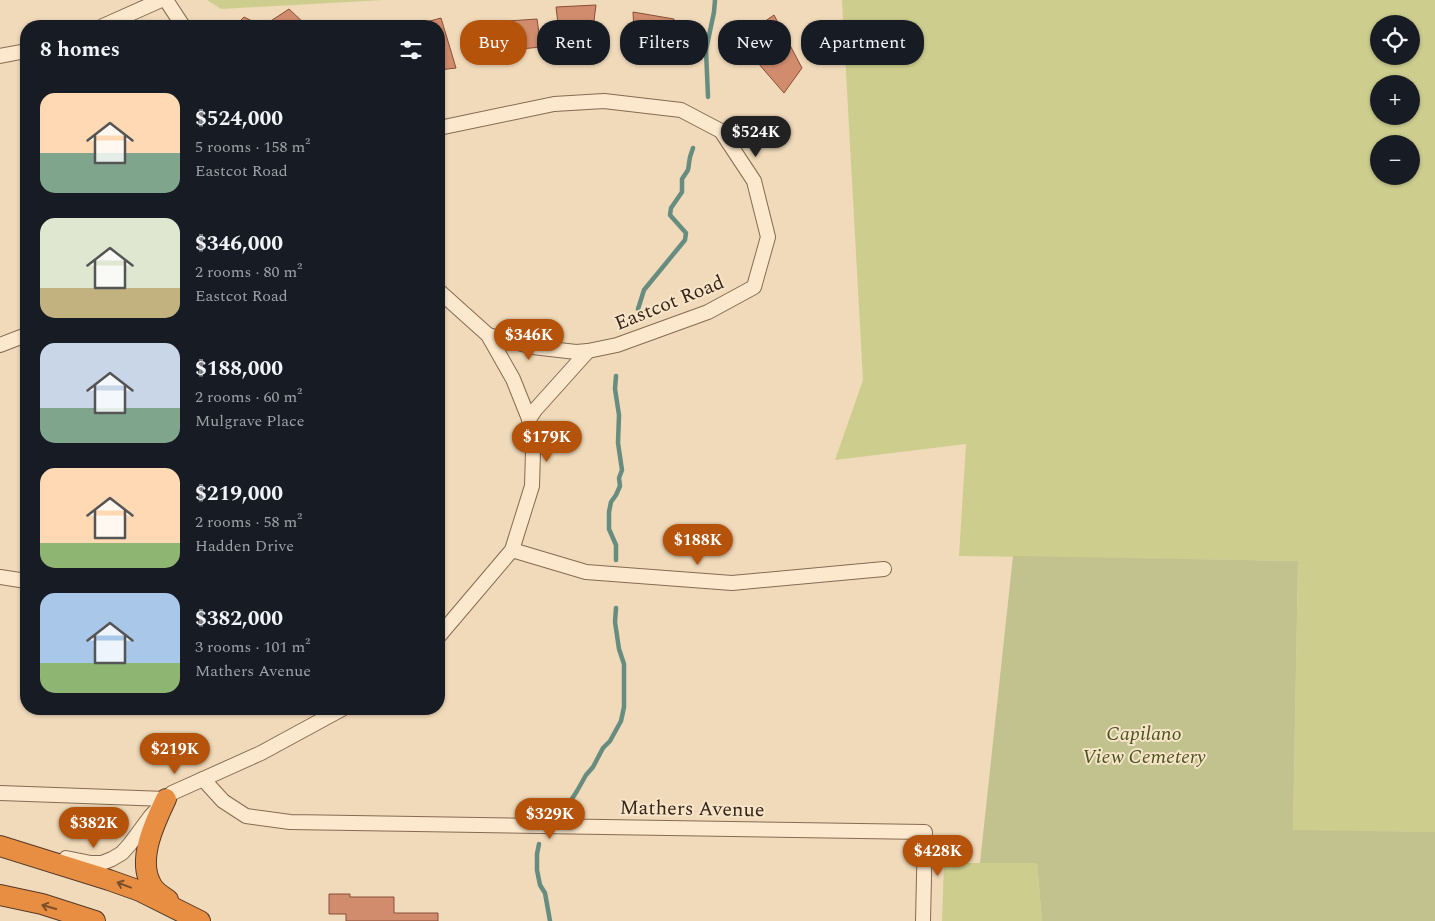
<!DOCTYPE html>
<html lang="en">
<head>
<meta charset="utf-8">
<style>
  :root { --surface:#171b24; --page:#242831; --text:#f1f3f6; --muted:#9ea1a6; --accent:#b45309 }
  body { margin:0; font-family:Spectral,serif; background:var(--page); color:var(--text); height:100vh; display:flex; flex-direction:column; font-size:19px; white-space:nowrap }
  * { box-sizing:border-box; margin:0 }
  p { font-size:16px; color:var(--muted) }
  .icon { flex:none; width:28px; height:28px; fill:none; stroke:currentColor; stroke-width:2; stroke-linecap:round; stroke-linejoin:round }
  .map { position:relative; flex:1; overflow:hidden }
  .details { position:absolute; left:20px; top:20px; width:425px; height:695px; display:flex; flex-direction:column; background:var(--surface); border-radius:20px; box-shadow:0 1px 4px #0004 }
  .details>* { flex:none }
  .top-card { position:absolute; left:460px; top:20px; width:475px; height:45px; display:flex; gap:10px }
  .buttons { position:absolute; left:1370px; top:15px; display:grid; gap:10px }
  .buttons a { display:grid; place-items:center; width:50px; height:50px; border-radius:50%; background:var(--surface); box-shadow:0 1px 4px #0004; font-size:25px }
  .price { position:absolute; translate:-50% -42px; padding:0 11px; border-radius:18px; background:var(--accent); color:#fff; font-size:16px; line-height:32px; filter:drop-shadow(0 1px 2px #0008) }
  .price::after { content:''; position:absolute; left:50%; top:30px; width:15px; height:11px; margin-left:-8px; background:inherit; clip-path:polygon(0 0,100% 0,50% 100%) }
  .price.on { background:#222; color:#fff }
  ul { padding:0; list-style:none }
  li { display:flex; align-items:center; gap:15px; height:125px; padding:0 20px }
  li span { display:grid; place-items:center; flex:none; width:140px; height:100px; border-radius:15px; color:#555 }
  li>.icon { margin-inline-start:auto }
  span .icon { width:60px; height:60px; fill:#fffc; stroke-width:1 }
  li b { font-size:21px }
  h2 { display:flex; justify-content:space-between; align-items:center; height:60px; padding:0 20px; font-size:21px }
  .pill { padding:0 18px; border-radius:20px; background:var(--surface); box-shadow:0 1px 4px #0004; font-size:18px; line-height:45px }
  .pill.on { background:var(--accent); color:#fff }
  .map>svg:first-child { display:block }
  .green { fill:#cdce8e; fill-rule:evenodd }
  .cemetery { fill:#c1c28e }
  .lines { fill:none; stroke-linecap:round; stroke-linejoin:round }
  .stream { stroke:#668d80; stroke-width:4.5 }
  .building { fill:#d18c6d; stroke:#884f38 }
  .minor-casing { stroke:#876a53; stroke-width:16 }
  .highway-casing { stroke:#543829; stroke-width:22 }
  .minor { stroke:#fbe8cd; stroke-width:14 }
  .highway { stroke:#e78e42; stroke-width:20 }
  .oneway { stroke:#7c4e29 }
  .labels { text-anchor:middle; stroke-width:4; stroke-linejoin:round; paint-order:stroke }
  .street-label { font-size:20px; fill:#352419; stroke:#f7e5c9 }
  .park-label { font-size:20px; font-style:italic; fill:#4b531f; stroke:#f7e5c9 }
</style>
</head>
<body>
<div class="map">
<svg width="1435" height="921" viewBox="0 0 1435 921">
  <rect width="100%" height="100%" fill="#f0daba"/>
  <g class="green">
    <path d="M207 0H383L221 9Z"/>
    <path d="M842 0H1435V832L1293 831 1298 561 959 556 966 444 835 460 863 380ZM1379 24H1411V56H1379ZM1379 84H1411V116H1379ZM1379 144H1411V176H1379Z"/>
    <path d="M944 863H1037L1042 921H942Z"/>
  </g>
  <path class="cemetery" d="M1013 556 1298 561 1293 830 1435 832V921H1042L1037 863H980Z"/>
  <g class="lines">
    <g class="stream">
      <path d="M708 97 706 50 714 12 715 0"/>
      <path d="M638 309 644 290 685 240 686 233 670 215 671 208 682 192V179L688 170 690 157 693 148"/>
      <path d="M616 376 615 389 619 415 618 443 622 470 619 478 620 486 616 495 611 502 609 512V529L616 545V560"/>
      <path d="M568 805 577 791 586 775 593 767 603 748 610 741 621 721 624 707V664L619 649 615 622 616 608"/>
      <path d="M539 844 537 854V870L540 885 545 893 550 921"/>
    </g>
  </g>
  <g class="building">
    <path d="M596 5 592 36 559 32 556 7Z"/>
    <path d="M289 9 305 24 301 26H263Z"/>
    <path d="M633 12 674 19 672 57 635 50Z"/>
    <path d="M774 15 802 68 784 93 738 40Z"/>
    <path d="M244 17 262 26H235Z"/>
    <path d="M441 18 456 68 439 70V26H411Z"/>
    <path d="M537 19 541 47 501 51 493 22Z"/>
    <path d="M329 894H350V897H394V913H438V921H346V914H329Z"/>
  </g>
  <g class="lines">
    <defs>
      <g id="minor">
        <path d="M166 0 183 26"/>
        <path d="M103 26 161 0"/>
        <path d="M0 56 26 51"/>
        <path d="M439 128 554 104 604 101 681 110 721 131 754 181 768 237 754 287 708 312 617 345 588 351 576 352 533 347 488 335"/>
        <path d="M439 291 488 335 513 379 529 419 533 452 532 486 512 550 439 636"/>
        <path d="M0 345 26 335"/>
        <path d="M529 419 535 410 588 351"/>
        <path d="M512 550 586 572 732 583 884 569"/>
        <path d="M0 577 26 581"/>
        <path d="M203 779 223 801 246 816 290 822 925 832 923 921"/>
        <path d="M0 793 166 799"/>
        <path d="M66 858 91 863H102L112 859 122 853 130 844 150 817 172 793 261 753 342 709"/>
      </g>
      <g id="highway">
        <path d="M166 799C155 822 137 859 151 884 154 891 161 895 168 900"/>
        <path d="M0 846 109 880 140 891 200 921"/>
        <path d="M0 895 42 904 95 921"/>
      </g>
    </defs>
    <use href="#minor" class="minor-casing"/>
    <use href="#highway" class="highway-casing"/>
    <use href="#minor" class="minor"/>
    <use href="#highway" class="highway"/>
  </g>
  <defs><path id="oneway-shaft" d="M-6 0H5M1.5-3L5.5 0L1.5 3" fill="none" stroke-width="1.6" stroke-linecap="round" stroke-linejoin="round" transform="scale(1.25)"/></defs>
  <g class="oneway">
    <use href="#oneway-shaft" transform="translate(124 885) rotate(-159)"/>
    <use href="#oneway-shaft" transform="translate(49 907) rotate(-164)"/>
  </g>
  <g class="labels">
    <g class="street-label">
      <text transform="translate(669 302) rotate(-22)" y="7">Eastcot Road</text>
      <text transform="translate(692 808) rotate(1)" y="7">Mathers Avenue</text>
    </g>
    <g class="park-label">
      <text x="1144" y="740">Capilano<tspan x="1144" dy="23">View Cemetery</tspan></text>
    </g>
  </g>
</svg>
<div class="buttons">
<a><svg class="icon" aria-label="locate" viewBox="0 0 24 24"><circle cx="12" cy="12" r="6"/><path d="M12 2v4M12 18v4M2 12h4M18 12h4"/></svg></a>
<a>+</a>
<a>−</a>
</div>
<b class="price on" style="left:756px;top:158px">$524K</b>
<b class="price" style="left:529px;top:361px">$346K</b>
<b class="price" style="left:547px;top:463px">$179K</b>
<b class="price" style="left:698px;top:566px">$188K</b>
<b class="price" style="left:175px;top:775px">$219K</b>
<b class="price" style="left:550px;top:840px">$329K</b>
<b class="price" style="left:94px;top:849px">$382K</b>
<b class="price" style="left:938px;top:877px">$428K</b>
<div class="top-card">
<a class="pill on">Buy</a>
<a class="pill">Rent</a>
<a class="pill">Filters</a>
<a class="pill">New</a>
<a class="pill">Apartment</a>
</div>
<section class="details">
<h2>8 homes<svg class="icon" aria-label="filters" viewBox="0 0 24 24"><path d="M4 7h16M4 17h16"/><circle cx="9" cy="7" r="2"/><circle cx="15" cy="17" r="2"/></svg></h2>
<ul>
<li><span style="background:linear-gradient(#ffd9b3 60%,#7fa58c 0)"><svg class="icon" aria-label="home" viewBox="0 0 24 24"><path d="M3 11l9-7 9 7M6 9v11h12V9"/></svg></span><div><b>$524,000</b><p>5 rooms · 158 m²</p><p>Eastcot Road</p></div></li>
<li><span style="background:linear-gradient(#dfe7d0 70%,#c2b280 0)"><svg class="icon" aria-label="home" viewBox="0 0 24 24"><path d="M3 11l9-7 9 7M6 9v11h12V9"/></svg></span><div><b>$346,000</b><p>2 rooms · 80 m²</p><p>Eastcot Road</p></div></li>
<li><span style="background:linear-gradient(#c9d6e8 65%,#7fa58c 0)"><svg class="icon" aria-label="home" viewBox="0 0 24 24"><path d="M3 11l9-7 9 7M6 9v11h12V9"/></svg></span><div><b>$188,000</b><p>2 rooms · 60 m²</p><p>Mulgrave Place</p></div></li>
<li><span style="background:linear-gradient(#ffd9b3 75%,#8fb573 0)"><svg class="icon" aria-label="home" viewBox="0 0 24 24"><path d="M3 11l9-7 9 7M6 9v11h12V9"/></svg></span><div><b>$219,000</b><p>2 rooms · 58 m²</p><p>Hadden Drive</p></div></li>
<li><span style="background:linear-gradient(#a9c7e8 70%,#8fb573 0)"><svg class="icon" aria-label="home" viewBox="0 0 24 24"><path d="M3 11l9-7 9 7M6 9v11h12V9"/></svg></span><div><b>$382,000</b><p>3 rooms · 101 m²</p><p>Mathers Avenue</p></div></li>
</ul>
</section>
</div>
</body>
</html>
